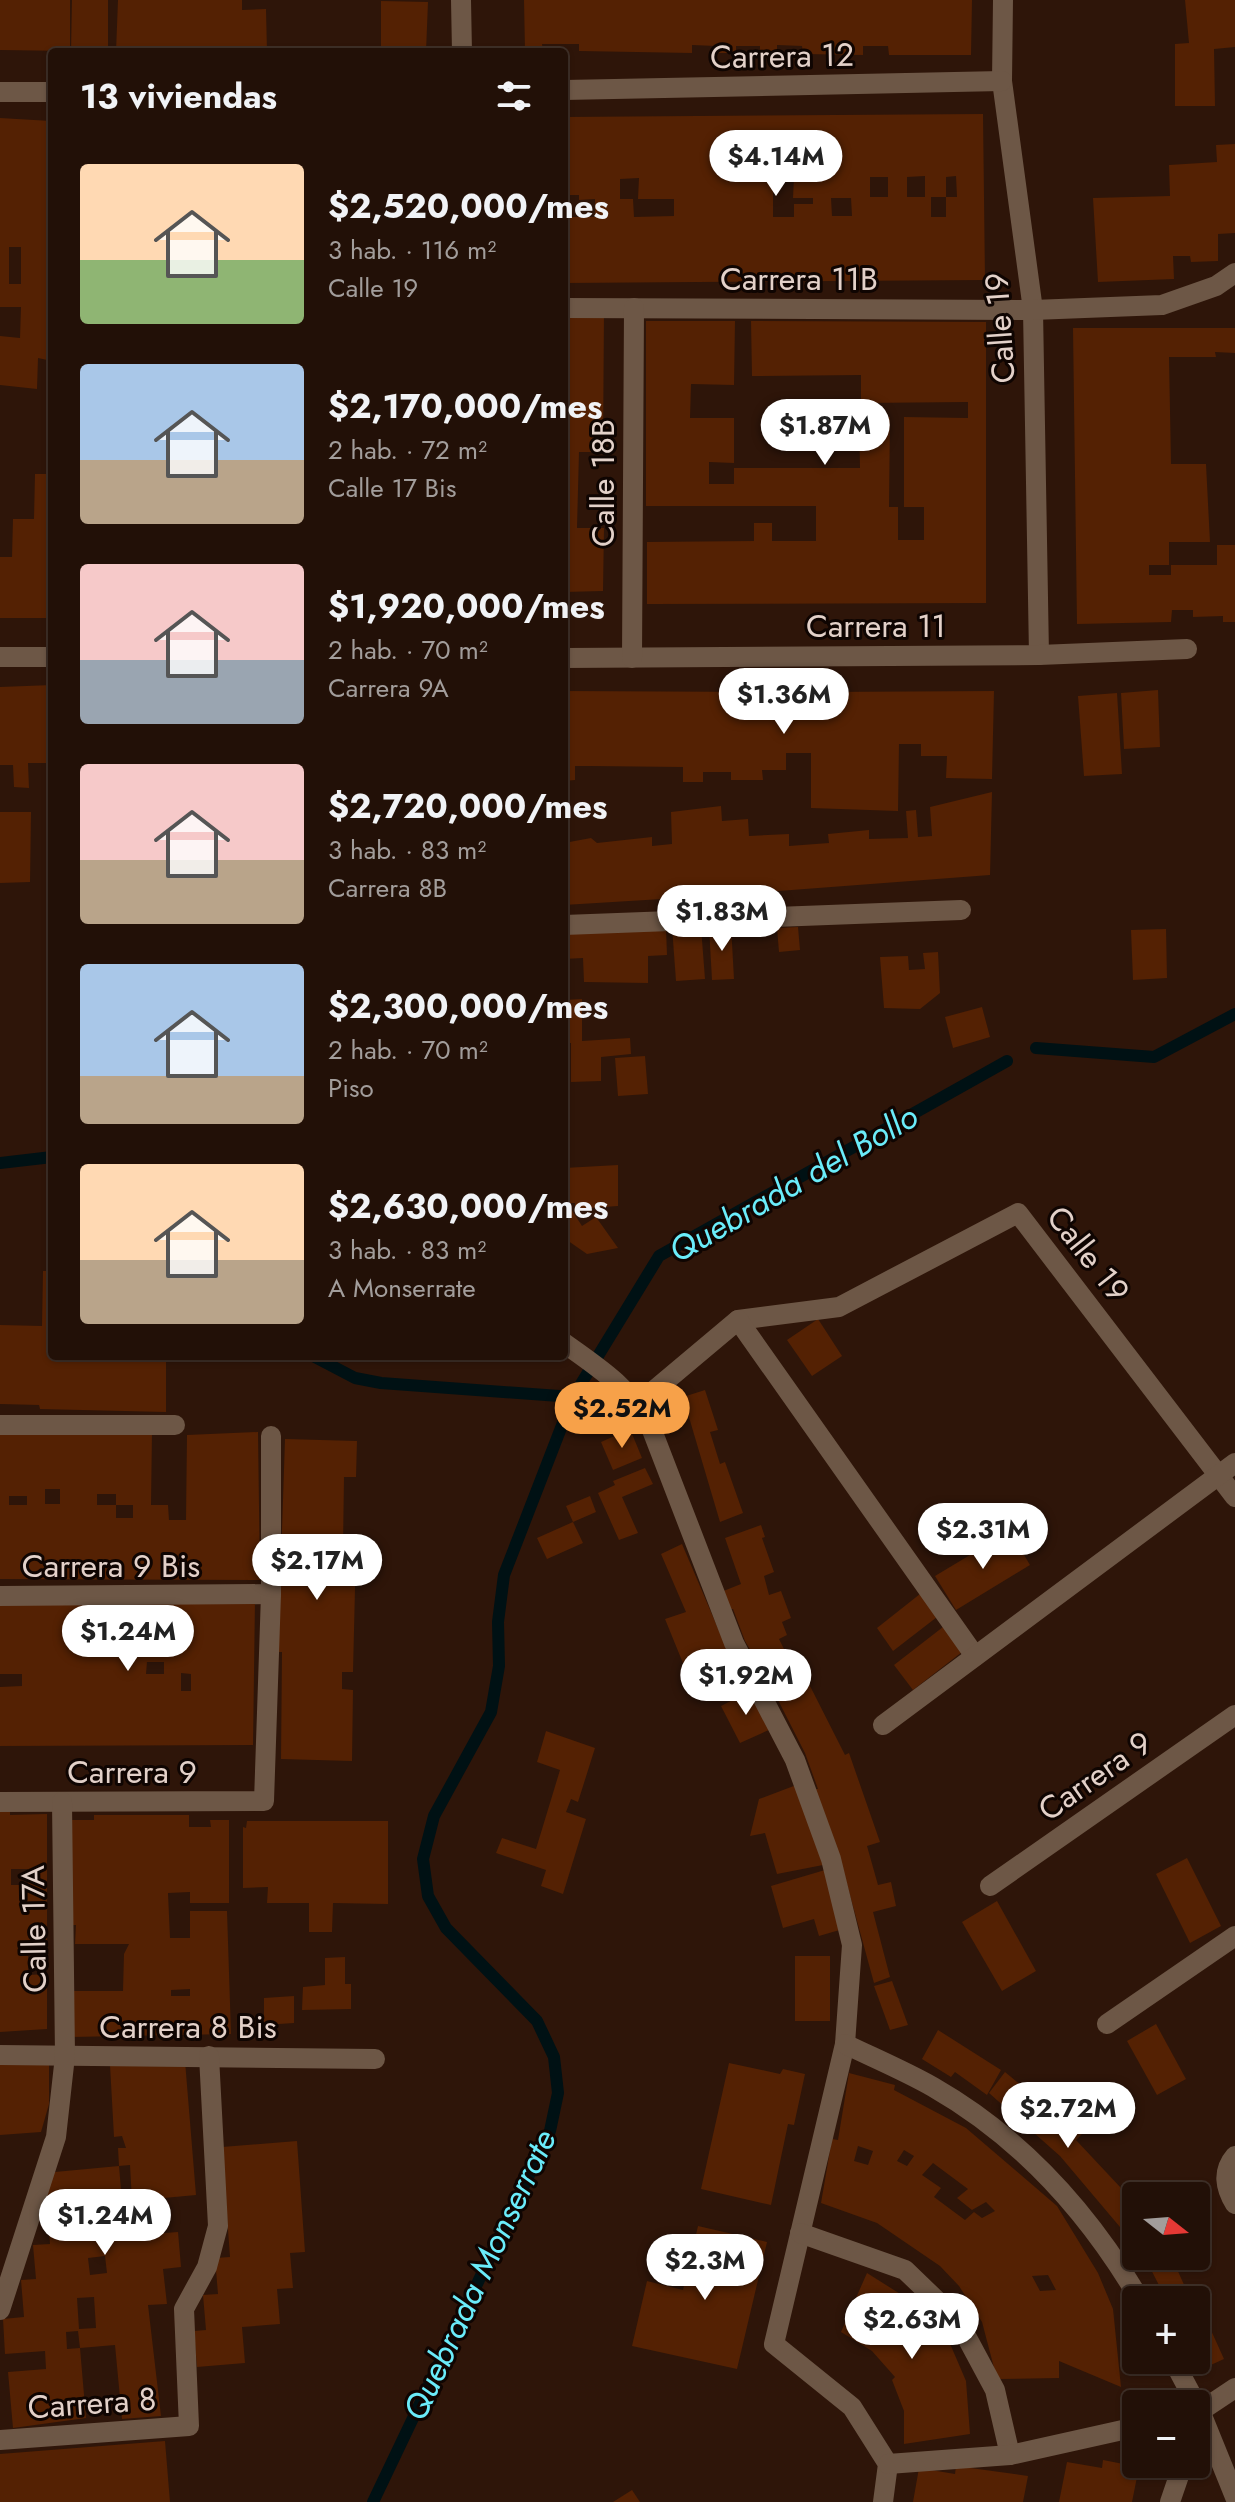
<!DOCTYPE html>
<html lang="es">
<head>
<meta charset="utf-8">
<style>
  :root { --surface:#221007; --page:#2e1e15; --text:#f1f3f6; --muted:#a29d9b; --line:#3f3028; --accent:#f7a149 }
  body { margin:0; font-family:Jost,sans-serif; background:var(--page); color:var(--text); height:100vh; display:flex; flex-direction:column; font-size:30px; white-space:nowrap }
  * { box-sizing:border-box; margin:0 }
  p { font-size:26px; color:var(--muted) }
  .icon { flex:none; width:44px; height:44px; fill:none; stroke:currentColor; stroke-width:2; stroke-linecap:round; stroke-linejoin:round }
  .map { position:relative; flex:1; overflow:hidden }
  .panel { position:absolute; left:48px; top:48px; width:520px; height:1312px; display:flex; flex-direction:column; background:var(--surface); border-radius:8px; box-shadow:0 2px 6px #0004,0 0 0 2px var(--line) }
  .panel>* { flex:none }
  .needle { width:52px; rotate:107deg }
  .buttons { position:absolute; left:1122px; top:2182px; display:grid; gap:16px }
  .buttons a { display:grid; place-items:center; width:88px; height:88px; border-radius:8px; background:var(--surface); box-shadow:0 2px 6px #0004,0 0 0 2px var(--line); font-size:40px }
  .price { position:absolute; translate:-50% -68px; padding:0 18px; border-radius:28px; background:#fff; color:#222; font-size:26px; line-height:52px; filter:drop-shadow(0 2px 4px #0008) }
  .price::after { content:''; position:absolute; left:50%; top:48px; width:24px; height:18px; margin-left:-12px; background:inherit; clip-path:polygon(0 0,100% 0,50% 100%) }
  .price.selected { background:var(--accent); color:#111 }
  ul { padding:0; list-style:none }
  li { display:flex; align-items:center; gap:24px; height:200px; padding:0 32px }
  li span { display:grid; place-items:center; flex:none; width:224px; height:160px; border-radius:8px; color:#555 }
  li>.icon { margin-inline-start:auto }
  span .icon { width:96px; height:96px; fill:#fffc; stroke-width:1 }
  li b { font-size:34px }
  h2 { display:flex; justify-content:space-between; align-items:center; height:96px; padding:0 32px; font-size:34px }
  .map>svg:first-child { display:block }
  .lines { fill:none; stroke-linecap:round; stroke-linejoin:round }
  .stream { stroke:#001114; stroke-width:12 }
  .building { fill:#542103; fill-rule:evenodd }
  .street { stroke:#6d5746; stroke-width:20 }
  .labels { text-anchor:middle; stroke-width:6; stroke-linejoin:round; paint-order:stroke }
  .street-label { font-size:32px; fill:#e3d1c9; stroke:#0f0502 }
  .water-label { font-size:34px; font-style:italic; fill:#6aecfa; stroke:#0f0502 }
</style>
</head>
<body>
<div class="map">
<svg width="1235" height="2502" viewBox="0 0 1235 2502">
  <rect width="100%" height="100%" fill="#2e1509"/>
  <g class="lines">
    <g class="stream">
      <path d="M1036 1048 1154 1057 1235 1014"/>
      <path d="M0 1163 52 1157"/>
      <path d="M313 1356 355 1378 381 1383 573 1397 659 1256 1007 1061"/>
      <path d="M373 2502 550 2131 558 2093 554 2057 537 2021 446 1928 428 1896 423 1859 434 1816 491 1712 499 1666 498 1622 504 1575 573 1397"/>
    </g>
  </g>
  <g class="building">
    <path d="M0 0H70V51L0 50Z"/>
    <path d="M72 0H108V52L71 51Z"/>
    <path d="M118 0H242V10L266 9 267 52H116Z"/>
    <path d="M524 0H972L971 55H889L888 46H863V55L803 54 802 46 777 45V54L760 53V46H736V53H716V46L692 45V53L579 51V44H542L543 51H525Z"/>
    <path d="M1185 0H1235V47L1214 49 1215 106H1175V44L1189 43Z"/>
    <path d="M381 1 428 2 426 52H381Z"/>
    <path d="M983 114 985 280 564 283V217H595V199L579 200V195H564V117ZM925 176V197H907V177ZM956 176 957 197H946V217H931V197H946V177ZM773 177H794L793 198H813V204H794V217H773ZM870 177H888V197H870ZM639 178 638 199H674V216L634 217 633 199H620V179ZM831 198H851L852 216H832Z"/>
    <path d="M0 118 51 121 52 361 38 358 37 389 0 385V336L20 338 21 307H0ZM9 247H21V284H9Z"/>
    <path d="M1235 144V233L1218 234V261L1191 262 1190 256H1173L1174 279 1098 282 1093 198 1170 196 1169 165 1217 162 1216 145Z"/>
    <path d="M604 310 603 452H579L577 528H604L603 591 564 592V311Z"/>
    <path d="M646 321H735L734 385 691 384 690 418H734V463L709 462V484H734V468H860L859 417H890L889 507H898V540H924V507H904V417L968 418V402L861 403V375L752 376 751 321 986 322V603L647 604V542L754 541V523H772V541H816V506H646Z"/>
    <path d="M1073 328H1235V353L1215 352 1216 357H1169L1171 464H1206L1210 542H1169V565H1149V575H1171V565H1217V545H1235V622H1223V616L1193 617V610H1172L1171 622 1077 624Z"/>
    <path d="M50 468 48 583 52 584V618H0V557H12L13 519H34L35 474H49Z"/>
    <path d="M52 685 50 763H28L29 788 14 787 13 765H0V687Z"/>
    <path d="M762 687H810V691L823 692 994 691 992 779 946 778 947 756H921V744H899L898 811 811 808V753H786V770H762L763 780H731V772H703V782H683V767L590 766H575V780L564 781V691L762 692Z"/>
    <path d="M1158 690 1160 747 1124 749 1121 693Z"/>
    <path d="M1117 693 1122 774 1084 776 1078 696Z"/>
    <path d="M992 792 990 875 751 893V887L711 889V896L564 905V843L591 838 597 843 652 837V846L672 844 671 812 721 806 722 821 748 819 749 836 789 834V846L829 843 828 834 869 830V839L908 838 906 811 916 810 918 837 932 836 930 807Z"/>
    <path d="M0 812H31L30 882 0 883Z"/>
    <path d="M731 925 734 979 712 980 709 927Z"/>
    <path d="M672 927H701L705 979 676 981Z"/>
    <path d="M798 927 800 950 779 952 777 928Z"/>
    <path d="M666 928 667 955 648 956V983L584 982 583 958 564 959V932Z"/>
    <path d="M1166 929 1167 978 1133 980 1131 930Z"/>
    <path d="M938 952 940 993 920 1009 884 1008 880 957 908 956 909 970 925 969 923 953Z"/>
    <path d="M582 999V1041L630 1038 631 1054 601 1057V1081L571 1082V1043H564V1000Z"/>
    <path d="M982 1007 990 1037 953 1048 945 1017Z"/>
    <path d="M645 1056 648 1094 618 1096 615 1058Z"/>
    <path d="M618 1165V1206L575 1209V1203H564V1168Z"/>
    <path d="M571 1209 582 1226 596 1217 618 1248 587 1254 564 1238V1210Z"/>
    <path d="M43 1271H52V1356H166V1412L40 1409 39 1405 0 1404V1325L42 1326Z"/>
    <path d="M818 1319 842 1356 812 1376 787 1340Z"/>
    <path d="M705 1390 718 1430 710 1432 720 1464 725 1462 743 1513 720 1522 683 1397Z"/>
    <path d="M630 1429 642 1458 613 1470 601 1442Z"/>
    <path d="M0 1430 152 1431 151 1505H168L169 1520H186L187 1435 258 1432 260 1580 0 1579ZM45 1489H60V1504H45ZM97 1494H116V1505H133V1518H116V1505H97ZM9 1496H27V1505H9Z"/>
    <path d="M285 1439 357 1441 356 1477H344L343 1548 356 1547 353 1672H342V1689L353 1690 352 1761 281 1759 282 1652H278Z"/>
    <path d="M645 1468 653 1484 622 1497 638 1533 619 1540 598 1493 615 1485 613 1481Z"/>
    <path d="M590 1496 596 1512 573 1522 566 1506Z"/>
    <path d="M573 1522 583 1543 547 1559 537 1538Z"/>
    <path d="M761 1525 765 1537 762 1538 774 1572 764 1576 769 1595 781 1591 791 1618 782 1622 787 1635 779 1639 793 1667 768 1680 745 1641 733 1609H729L721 1592 741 1584 725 1538Z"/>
    <path d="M1010 1531 1030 1565 956 1610 935 1576Z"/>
    <path d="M682 1544 731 1659 687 1673 665 1619 686 1612 661 1554Z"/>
    <path d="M920 1594 937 1617 893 1651 877 1628Z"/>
    <path d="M255 1600 253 1745 0 1746V1687L22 1686V1674H0V1603ZM147 1662H164V1674H146ZM181 1673 191 1674V1691H181Z"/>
    <path d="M943 1627 962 1652 913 1690 894 1665Z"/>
    <path d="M809 1684 845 1755 849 1753 880 1842 867 1846 878 1885 891 1882 896 1906 873 1912 890 1977 874 1983 839 1855 815 1789H818L805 1753 778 1700Z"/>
    <path d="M752 1690 771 1729 740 1743 721 1706Z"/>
    <path d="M546 1731 595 1748 578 1802 571 1799 566 1812 586 1819 563 1894 541 1886 546 1870 496 1853 502 1838 536 1849 560 1770 537 1762Z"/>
    <path d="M799 1784 823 1865 777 1874 765 1833 750 1836 759 1799Z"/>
    <path d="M0 1810H10V1815L47 1814V1956H28V1975L47 1974V2029L0 2032ZM11 1869H28V1885H11Z"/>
    <path d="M94 1815H189V1827H211L210 1820H229V1903H190V1892L168 1893 170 1938H190V1911H227L231 2034 70 2037V1991H123L124 1954 129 1944H75L76 1925H71L72 1820H94ZM190 1989V1996H171V1990Z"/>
    <path d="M247 1821H388V1904L333 1903 332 1932H309V1903H267L268 1887 243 1888V1827L246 1828Z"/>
    <path d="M1187 1858 1221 1926 1190 1943 1156 1874Z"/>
    <path d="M825 1870 843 1929 819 1936 814 1919 783 1928 771 1886Z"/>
    <path d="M997 1901 1036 1971 1002 1991 962 1922Z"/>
    <rect x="795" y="1956" width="35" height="65"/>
    <path d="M345 1957V1984H351V2009L302 2010 303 1987 325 1985V1958Z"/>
    <path d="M892 1981 908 2025 890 2030 874 1986Z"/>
    <path d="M294 1996V2023L264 2025V1998Z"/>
    <path d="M1156 2024 1186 2079 1157 2095 1127 2041Z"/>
    <path d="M938 2030 1001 2070 987 2095 955 2072 951 2077 922 2059Z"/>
    <path d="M0 2058H49V2104L41 2132 0 2135Z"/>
    <path d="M185 2061 196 2195 132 2201 130 2165 119 2166 125 2236 178 2232 181 2267 163 2269 167 2304 148 2305 161 2416 122 2419 115 2345 80 2348 86 2418 13 2428 8 2372 46 2369 45 2351 5 2354 3 2319 24 2317 21 2280 36 2279 33 2245 50 2244 44 2173 119 2166 118 2148H126L122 2136 114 2137 110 2065ZM105 2256 107 2273 90 2275 88 2258ZM94 2297 96 2328 79 2329 77 2298ZM78 2331 80 2348 67 2349 66 2332Z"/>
    <path d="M729 2063 780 2074 783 2069 805 2074 794 2125 788 2124 771 2205 701 2189Z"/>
    <path d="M1005 2072 1050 2109 1052 2105 1082 2134 1076 2140 1136 2204V2246L1060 2156 989 2093Z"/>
    <path d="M849 2073 895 2085 894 2090 966 2128 1057 2206 1098 2273 1113 2309 1121 2387 1059 2361V2378L997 2379 982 2322 959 2286 940 2266 877 2223 821 2203 832 2139 838 2140ZM858 2146 873 2151 868 2165 854 2161ZM904 2150 914 2156 907 2166 897 2161ZM933 2163 968 2189 957 2198 972 2210 986 2202 995 2211 982 2218 974 2212 965 2220 934 2197 941 2188 922 2175ZM1048 2275 1056 2290 1040 2291 1032 2276Z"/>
    <path d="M297 2141 305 2252 290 2253 293 2288 277 2289 280 2324 242 2327 245 2363 197 2367 194 2331 206 2330 203 2295 218 2294 215 2258 230 2257 222 2147Z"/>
    <path d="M698 2226 767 2242 737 2369 632 2346 647 2281 683 2290Z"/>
    <path d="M1144 2256H1171L1191 2300H1162L1159 2293 1162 2291Z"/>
    <path d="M867 2273 913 2302 948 2339 966 2381 970 2434 904 2444V2411L892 2380 895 2377 872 2351 841 2332Z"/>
    <path d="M1196 2320 1201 2332 1210 2328 1224 2359 1191 2374 1185 2360H1196Z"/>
    <path d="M165 2441 170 2502H0V2454Z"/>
    <path d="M1103 2460 1139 2467 1132 2502H1059L1067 2462 1102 2468Z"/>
    <path d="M956 2466 1028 2476 1023 2502H913L919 2468 955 2474Z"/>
    <path d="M632 2490 640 2502H613Z"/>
  </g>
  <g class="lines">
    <g class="street">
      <path d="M461 0 462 52"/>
      <path d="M1003 0 1002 81 1033 310 1039 655"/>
      <path d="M564 90 1002 81"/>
      <path d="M0 92H52"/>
      <path d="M564 308 1033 310 1162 305 1216 286 1235 273"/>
      <path d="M0 657H52"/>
      <path d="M564 658 1039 655 1187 649"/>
      <path d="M632 658 634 308"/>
      <path d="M564 925 961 910"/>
      <path d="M738 1320 839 1307 1018 1213 1235 1497"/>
      <path d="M564 1343C599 1368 629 1387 650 1425L734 1643 795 1760 831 1859 852 1945 845 2044 774 2344 852 2407 888 2464 883 2502"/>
      <path d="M638 1404 738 1320 975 1656"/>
      <path d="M0 1425H175"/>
      <path d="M0 1596 271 1594"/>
      <path d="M883 1725 1235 1463"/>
      <path d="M0 1802 264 1801 271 1594V1436"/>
      <path d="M990 1886 1235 1715"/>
      <path d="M1107 2024 1235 1936"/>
      <path d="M845 2044C874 2058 905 2071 933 2087 1022 2138 1089 2213 1140 2300"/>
      <path d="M0 2055 375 2059"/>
      <path d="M1235 2156C1222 2171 1225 2188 1235 2204"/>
      <path d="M800 2233 905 2270 958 2321 995 2390 1010 2455"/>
      <path d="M0 2310 56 2137 65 2056 62 1802"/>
      <path d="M1173 2360 1201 2413 1235 2497"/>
      <path d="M1196 2414 1235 2388"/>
      <path d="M0 2440 189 2426 184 2309 207 2267 218 2226 209 2056"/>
      <path d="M888 2464 1010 2455 1136 2427"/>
      <path d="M1170 2502 1183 2464"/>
    </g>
  </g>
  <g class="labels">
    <g class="street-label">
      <text transform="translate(782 56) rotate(-1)" y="11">Carrera 12</text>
      <text x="799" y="290">Carrera 11B</text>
      <text transform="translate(1000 328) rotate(-94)" y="11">Calle 19</text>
      <text transform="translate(603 483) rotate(-90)" y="11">Calle 18B</text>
      <text x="876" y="637">Carrera 11</text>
      <text transform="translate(1088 1254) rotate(52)" y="11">Calle 19</text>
      <text x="111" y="1577">Carrera 9 Bis</text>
      <text x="132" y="1783">Carrera 9</text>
      <text transform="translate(1095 1776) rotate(-35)" y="11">Carrera 9</text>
      <text transform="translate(34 1929) rotate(-91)" y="11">Calle 17A</text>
      <text x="188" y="2038">Carrera 8 Bis</text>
      <text transform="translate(92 2403) rotate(-4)" y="11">Carrera 8</text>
    </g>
    <g class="water-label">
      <text transform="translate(793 1183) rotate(-30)" y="12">Quebrada del Bollo</text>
      <text transform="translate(479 2275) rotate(-65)" y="12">Quebrada Monserrate</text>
    </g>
  </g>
</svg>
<div class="buttons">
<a><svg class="needle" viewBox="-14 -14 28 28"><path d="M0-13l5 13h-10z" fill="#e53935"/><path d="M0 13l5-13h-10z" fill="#a29d9b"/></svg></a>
<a>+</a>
<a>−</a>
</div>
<b class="price" style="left:776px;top:198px">$4.14M</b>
<b class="price" style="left:825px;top:467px">$1.87M</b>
<b class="price" style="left:784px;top:736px">$1.36M</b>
<b class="price" style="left:722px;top:953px">$1.83M</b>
<b class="price selected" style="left:622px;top:1450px">$2.52M</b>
<b class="price" style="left:983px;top:1571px">$2.31M</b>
<b class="price" style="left:317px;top:1602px">$2.17M</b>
<b class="price" style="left:128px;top:1673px">$1.24M</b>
<b class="price" style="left:746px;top:1717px">$1.92M</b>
<b class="price" style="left:1068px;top:2150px">$2.72M</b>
<b class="price" style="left:105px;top:2257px">$1.24M</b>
<b class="price" style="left:705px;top:2302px">$2.3M</b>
<b class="price" style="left:912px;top:2361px">$2.63M</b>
<section class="panel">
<h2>13 viviendas<svg class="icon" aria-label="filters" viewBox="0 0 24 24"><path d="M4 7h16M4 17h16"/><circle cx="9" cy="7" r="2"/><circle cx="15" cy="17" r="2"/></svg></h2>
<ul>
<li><span style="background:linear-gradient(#ffd9b3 60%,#8fb573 0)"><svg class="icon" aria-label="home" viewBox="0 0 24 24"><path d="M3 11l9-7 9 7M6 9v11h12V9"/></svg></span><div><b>$2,520,000/mes</b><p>3 hab. · 116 m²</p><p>Calle 19</p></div></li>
<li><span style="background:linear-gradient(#a9c7e8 60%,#b9a48a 0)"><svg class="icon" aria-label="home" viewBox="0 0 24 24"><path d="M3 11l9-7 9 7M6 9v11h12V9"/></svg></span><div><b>$2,170,000/mes</b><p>2 hab. · 72 m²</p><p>Calle 17 Bis</p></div></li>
<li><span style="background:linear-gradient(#f6c9c9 60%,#9aa5b1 0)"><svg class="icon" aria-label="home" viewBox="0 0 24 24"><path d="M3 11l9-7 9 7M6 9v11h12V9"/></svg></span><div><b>$1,920,000/mes</b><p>2 hab. · 70 m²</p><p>Carrera 9A</p></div></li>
<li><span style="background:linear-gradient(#f6c9c9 60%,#b9a48a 0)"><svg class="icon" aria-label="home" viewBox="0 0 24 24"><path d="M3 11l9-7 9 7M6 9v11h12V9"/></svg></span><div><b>$2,720,000/mes</b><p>3 hab. · 83 m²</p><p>Carrera 8B</p></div></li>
<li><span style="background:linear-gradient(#a9c7e8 70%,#b9a48a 0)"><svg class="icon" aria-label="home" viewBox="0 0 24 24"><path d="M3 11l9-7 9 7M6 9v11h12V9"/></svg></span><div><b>$2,300,000/mes</b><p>2 hab. · 70 m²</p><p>Piso</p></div></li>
<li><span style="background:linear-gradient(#ffd9b3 60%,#b9a48a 0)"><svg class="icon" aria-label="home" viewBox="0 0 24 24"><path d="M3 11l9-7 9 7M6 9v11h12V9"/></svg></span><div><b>$2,630,000/mes</b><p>3 hab. · 83 m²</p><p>A Monserrate</p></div></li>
</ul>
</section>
</div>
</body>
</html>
